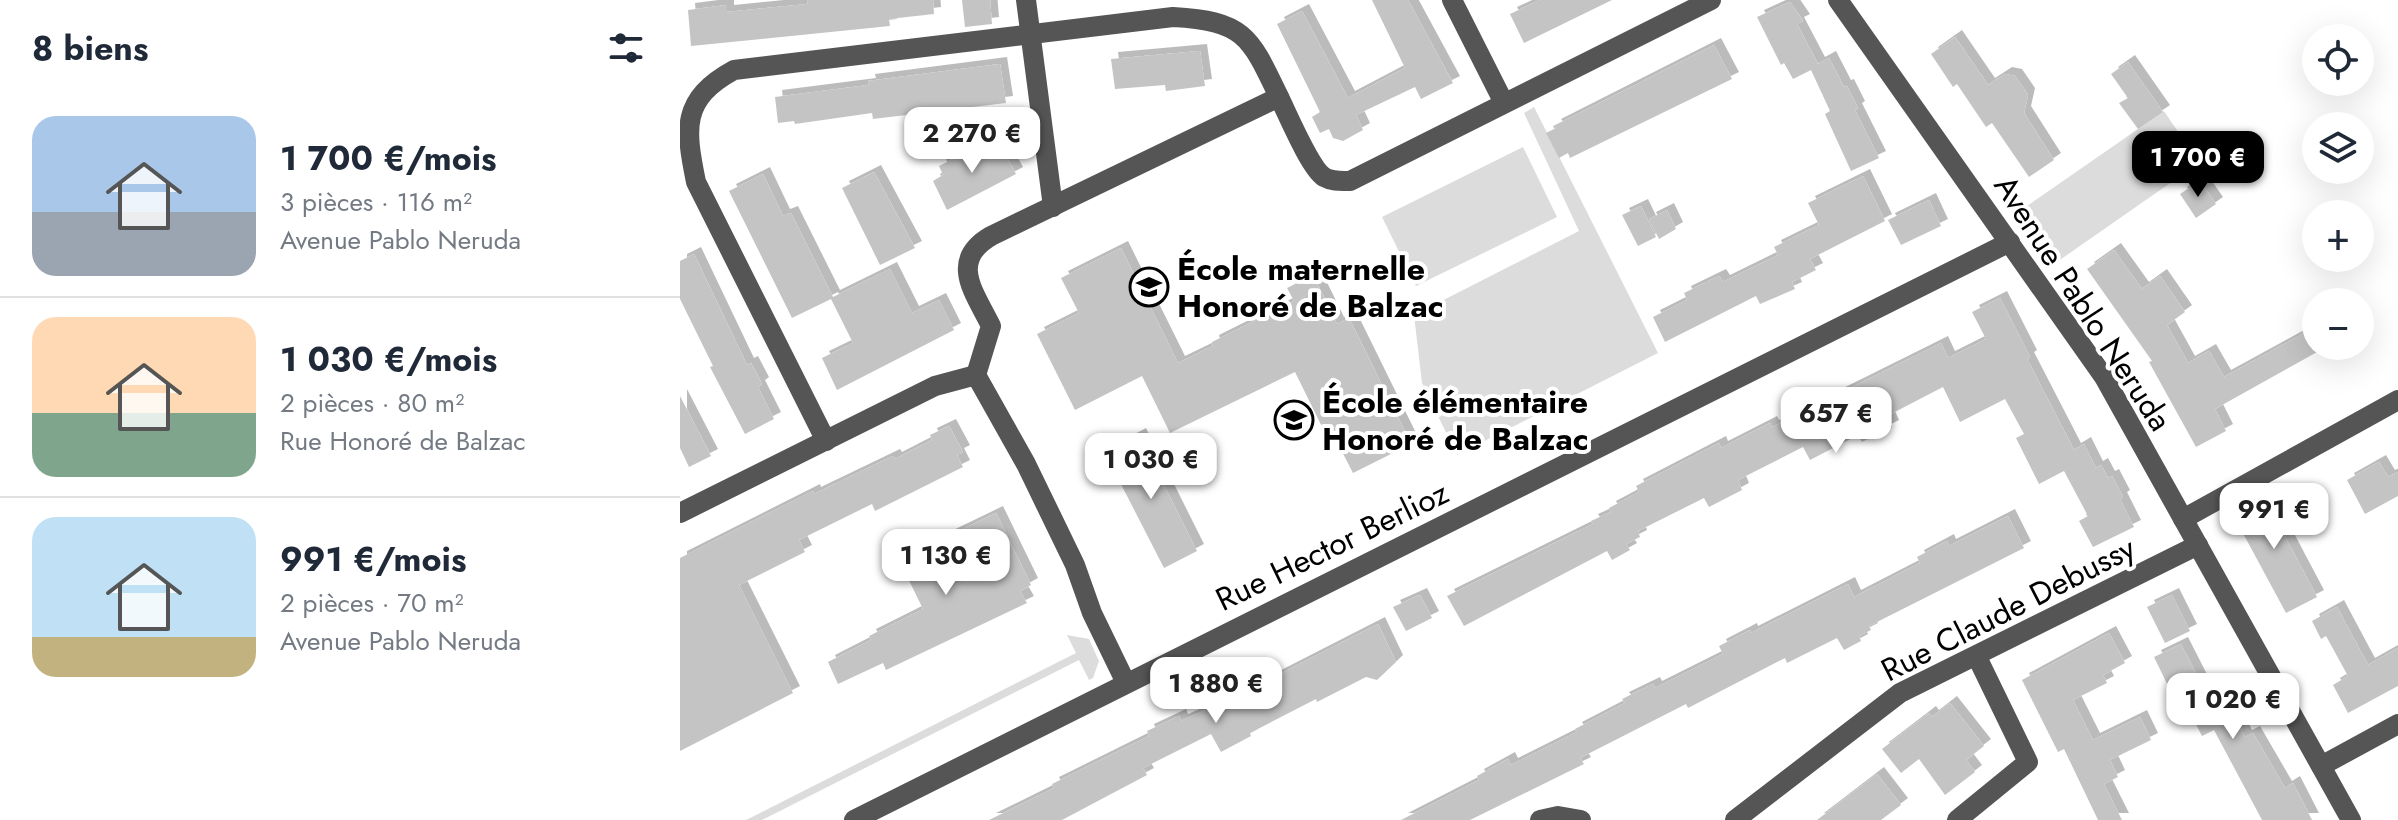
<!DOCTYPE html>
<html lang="fr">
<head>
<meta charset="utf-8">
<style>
  :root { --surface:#fff; --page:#f6f6f7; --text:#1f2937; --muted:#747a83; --line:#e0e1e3; --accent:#000 }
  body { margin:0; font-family:Jost,sans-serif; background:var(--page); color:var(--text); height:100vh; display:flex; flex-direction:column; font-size:30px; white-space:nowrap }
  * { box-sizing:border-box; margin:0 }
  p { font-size:26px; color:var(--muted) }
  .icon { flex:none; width:44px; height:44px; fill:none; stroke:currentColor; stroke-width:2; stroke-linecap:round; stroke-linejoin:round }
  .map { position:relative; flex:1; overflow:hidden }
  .drawer { display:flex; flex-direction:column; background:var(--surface); width:680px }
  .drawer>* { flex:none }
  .buttons { position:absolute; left:1622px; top:24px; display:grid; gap:16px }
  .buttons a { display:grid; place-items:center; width:72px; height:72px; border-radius:50%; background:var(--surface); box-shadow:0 8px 32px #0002; font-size:40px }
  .price { position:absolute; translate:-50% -68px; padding:0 18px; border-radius:16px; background:#fff; color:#222; font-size:26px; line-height:52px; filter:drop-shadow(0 2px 4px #0008) }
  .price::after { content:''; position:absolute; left:50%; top:48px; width:24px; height:18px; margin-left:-12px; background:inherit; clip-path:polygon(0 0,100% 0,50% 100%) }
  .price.selected { background:var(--accent); color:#fff }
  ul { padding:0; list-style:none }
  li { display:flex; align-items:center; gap:24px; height:200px; padding:0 32px }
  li+li { border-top:2px solid var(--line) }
  li span { display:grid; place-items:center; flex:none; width:224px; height:160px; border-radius:24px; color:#555 }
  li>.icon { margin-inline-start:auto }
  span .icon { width:96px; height:96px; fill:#fffc; stroke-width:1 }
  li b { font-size:34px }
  h2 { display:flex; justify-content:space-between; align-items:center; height:96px; padding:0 32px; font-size:34px }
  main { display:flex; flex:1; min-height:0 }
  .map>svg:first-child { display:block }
  .green { fill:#dcdcdc }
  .building { fill:#c4c4c4; filter:url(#shadow) }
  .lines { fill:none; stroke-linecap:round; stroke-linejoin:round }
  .minor { stroke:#555; stroke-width:20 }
  .labels { text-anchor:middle; stroke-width:8; stroke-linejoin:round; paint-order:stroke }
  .poi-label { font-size:32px; font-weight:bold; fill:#000; stroke:#fff; text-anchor:start }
  .street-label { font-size:32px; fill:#000; stroke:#fff }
</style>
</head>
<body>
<main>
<section class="drawer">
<h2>8 biens<svg class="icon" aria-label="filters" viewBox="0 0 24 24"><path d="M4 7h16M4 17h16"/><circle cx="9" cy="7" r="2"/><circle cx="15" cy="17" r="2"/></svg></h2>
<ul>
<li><span style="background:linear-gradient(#a9c7e8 60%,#9aa5b1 0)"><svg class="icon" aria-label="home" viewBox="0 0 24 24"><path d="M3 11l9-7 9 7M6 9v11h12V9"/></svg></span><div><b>1 700 €/mois</b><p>3 pièces · 116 m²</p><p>Avenue Pablo Neruda</p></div></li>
<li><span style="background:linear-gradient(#ffd9b3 60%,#7fa58c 0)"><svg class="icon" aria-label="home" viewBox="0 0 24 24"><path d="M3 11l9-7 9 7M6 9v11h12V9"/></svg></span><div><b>1 030 €/mois</b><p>2 pièces · 80 m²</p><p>Rue Honoré de Balzac</p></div></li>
<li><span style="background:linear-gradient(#bfe0f5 75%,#c2b280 0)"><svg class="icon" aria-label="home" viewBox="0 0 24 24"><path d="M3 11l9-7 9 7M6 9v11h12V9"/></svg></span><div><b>991 €/mois</b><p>2 pièces · 70 m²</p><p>Avenue Pablo Neruda</p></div></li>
</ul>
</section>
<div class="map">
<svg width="1718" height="820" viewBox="0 0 1718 820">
  <defs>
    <filter id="shadow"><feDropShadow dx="7" dy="-7" stdDeviation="0" flood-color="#0004"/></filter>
  </defs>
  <rect width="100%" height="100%" fill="#fff"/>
  <g class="green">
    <path d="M854 107 978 353 777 455 742 383 734 315 899 231 844 113Z"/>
    <path d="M1484 111 1519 163 1374 264 1337 213Z"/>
    <path d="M843 147 877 217 736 286 702 217Z"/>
    <path d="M387 635 409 639 419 661 413 678 409 680 399 660 82 820H66L396 653Z"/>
  </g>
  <g class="building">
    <path d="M127 0H253L254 14 209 19 210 26 11 46 8 10 47 5V12L128 4Z"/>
    <path d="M282 0H310L312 24 285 27Z"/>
    <path d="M692 0H728L773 83 741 99 735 87 676 115 683 130 663 141 653 138 649 129 640 133 632 117 640 112 597 24 622 11 668 98 725 68Z"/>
    <path d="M860 0H932L844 43 830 14Z"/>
    <path d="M1110 2 1123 21 1117 24 1138 64 1149 58 1164 87 1167 86 1178 108 1175 110 1199 158 1171 171 1145 114 1150 111 1131 70 1113 79 1104 63 1101 65 1077 17Z"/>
    <path d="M1275 37 1308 85 1325 74 1335 76 1348 95 1344 113 1374 160 1349 177 1312 123 1306 127 1277 84 1273 87 1251 54Z"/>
    <path d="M1034 45 1052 79 890 158 888 153 879 158 866 133 876 128 874 126Z"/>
    <path d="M520 51 525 86 486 91 485 85 435 89 431 59Z"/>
    <path d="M1448 62 1483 112 1458 129 1439 103 1448 98 1431 74Z"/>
    <path d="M320 64 326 103 193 119 192 113 115 124 114 121 98 123 95 97 189 85 188 81Z"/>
    <path d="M320 145 336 174 267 210 253 181 263 175 259 166 295 148 299 156Z"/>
    <path d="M194 172 235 248 200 265 162 188Z"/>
    <path d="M83 174 103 216 111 213 153 297 210 269 232 313 259 300 274 330 157 390 142 358 173 343 151 299 112 318 49 191Z"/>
    <path d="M1183 176 1205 221 1130 259 1136 270 1112 282 1115 289 1080 304 1076 296 985 342 973 317 1007 300 1004 293 1039 276 1043 282 1098 255 1094 247 1139 225 1128 203Z"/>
    <path d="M1520 181 1536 204 1516 218 1500 194Z"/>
    <path d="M1249 200 1261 226 1221 245 1208 220Z"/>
    <path d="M961 206 976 237 958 246 942 215Z"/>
    <path d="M987 210 996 229 979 239 969 219Z"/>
    <path d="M441 248 498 363 533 346 532 342 614 301 607 288 633 275 657 324 669 318 731 444 673 473 656 440 650 443 615 372 490 433 462 376 395 410 357 334 399 313 381 278Z"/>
    <path d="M1434 250 1462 289 1480 276 1505 312 1487 325 1508 363 1529 351 1544 377 1628 331 1639 351 1535 409 1546 431 1516 447 1469 362 1472 361 1407 269Z"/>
    <path d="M14 254 67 365 71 363 82 384 78 387 94 419 65 434 30 367 33 366 0 299V261Z"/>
    <path d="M1320 298 1350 357 1347 359 1394 450 1404 444 1416 468 1421 465 1428 478 1432 476 1443 497 1440 499 1454 527 1413 547 1399 521 1408 516 1384 471 1359 484 1336 438 1344 434 1325 399 1280 422 1263 387 1207 416 1212 427 1182 442 1178 435 1130 460 1123 447 1058 480 1062 490 1029 507 1024 498 958 531 960 537 946 544 950 550 932 560 927 551 784 626 767 596 913 524 911 521 931 512 929 508 959 492 956 486 1039 443 1041 448 1090 423 1092 427 1261 343 1268 358 1306 339 1292 312Z"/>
    <path d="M0 396 31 456 9 467 0 448Z"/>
    <path d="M269 426 283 452 277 455 283 467 195 511 192 504 119 540 125 552 59 585 113 693 0 751V558L133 491 134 494 213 456 215 459 252 440 250 435Z"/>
    <path d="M459 435 517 551 484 568 425 453Z"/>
    <path d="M1699 462 1708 477 1718 472V496L1685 514 1667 480Z"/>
    <path d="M1590 490 1600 508 1592 512 1637 597 1606 613 1551 511Z"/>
    <path d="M316 513 351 585 340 591 347 603 206 670 203 663 158 684 148 662 191 640 189 636 243 609 219 560Z"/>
    <path d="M1328 516 1344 548 1189 626 1191 630 1179 636 1181 641 1164 650 1157 638 1107 663 1105 658 1008 708 1006 704 900 758 904 764 790 820H721L799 780 797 776 828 759 831 765 897 732 895 729 945 703 942 699 973 684 975 688 1043 654 1039 646 1070 630 1071 633 1168 584 1174 597 1240 563 1237 557 1267 541 1269 546Z"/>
    <path d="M740 595 752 618 726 631 713 607Z"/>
    <path d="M1492 595 1510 631 1485 643 1467 607Z"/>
    <path d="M1657 607 1688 665 1718 648V686L1668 713 1653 685 1668 676 1646 636 1641 639 1632 621Z"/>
    <path d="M698 624 716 662 697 680 686 677 637 702 636 699 570 733 571 736 541 752 531 734 463 768 467 775 382 820H309L374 788 372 784 469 736 467 731 499 716 501 721 551 699Z"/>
    <path d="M1429 633 1445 663 1423 675 1427 683 1393 700 1413 740 1460 717 1471 740 1430 760 1438 777 1424 784 1442 820H1418L1384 749 1378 752 1342 680Z"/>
    <path d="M1501 644 1527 695 1541 688 1565 737 1573 733 1605 788 1613 783 1632 820H1582L1534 730 1522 736 1496 686 1490 690 1474 657Z"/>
    <path d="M1270 703 1304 746 1286 760 1295 772 1265 795 1239 759 1221 773 1202 749 1249 713 1252 717Z"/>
    <path d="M1197 774 1221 805 1201 820H1137Z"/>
  </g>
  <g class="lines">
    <g class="minor">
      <path d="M346 0 373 207"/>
      <path d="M772 0 824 103"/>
      <path d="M1158 0 1424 377 1671 820"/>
      <path d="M296 375 311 326C295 293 268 261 311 236L599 97C608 115 630 168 644 177 653 182 661 181 670 181L1031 0"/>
      <path d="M296 375 346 464 395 565 412 613 446 683"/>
      <path d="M146 441 16 182C5 128 1 99 54 70L493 17C564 21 570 36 599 97"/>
      <path d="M0 513 255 386 296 375"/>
      <path d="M1503 519 1718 400"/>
      <path d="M1641 766 1718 724"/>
      <path d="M174 820 1330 242"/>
      <path d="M860 820 878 816 901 820"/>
      <path d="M1055 820 1220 693 1518 545"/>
      <path d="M1277 820 1348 762 1297 657"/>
    </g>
  </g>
  <defs>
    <symbol id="school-ring" viewBox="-11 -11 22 22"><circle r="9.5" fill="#fff" stroke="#000" stroke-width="1.5"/><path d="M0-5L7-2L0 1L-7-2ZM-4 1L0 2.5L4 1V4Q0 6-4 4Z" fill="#000"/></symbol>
  </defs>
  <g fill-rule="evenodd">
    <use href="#school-ring" x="447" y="265" width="44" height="44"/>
    <use href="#school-ring" x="592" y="398" width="44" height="44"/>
  </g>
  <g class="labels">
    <g class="poi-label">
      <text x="497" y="280">École maternelle<tspan x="497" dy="37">Honoré de Balzac</tspan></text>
      <text x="642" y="413">École élémentaire<tspan x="642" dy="37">Honoré de Balzac</tspan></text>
    </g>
    <g class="street-label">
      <text transform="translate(1403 303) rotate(57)" y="11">Avenue Pablo Neruda</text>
      <text transform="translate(652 546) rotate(-26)" y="11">Rue Hector Berlioz</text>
      <text transform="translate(1328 609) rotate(-27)" y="11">Rue Claude Debussy</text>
    </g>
  </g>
</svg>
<div class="buttons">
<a><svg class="icon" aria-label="locate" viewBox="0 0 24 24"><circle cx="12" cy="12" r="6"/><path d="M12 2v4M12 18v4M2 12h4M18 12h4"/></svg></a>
<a><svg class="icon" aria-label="layers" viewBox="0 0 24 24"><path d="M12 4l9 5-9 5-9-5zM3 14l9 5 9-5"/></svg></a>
<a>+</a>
<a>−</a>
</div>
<b class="price" style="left:292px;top:175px">2 270 €</b>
<b class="price selected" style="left:1518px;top:199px">1 700 €</b>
<b class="price" style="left:1156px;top:455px">657 €</b>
<b class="price" style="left:471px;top:501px">1 030 €</b>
<b class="price" style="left:1594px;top:551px">991 €</b>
<b class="price" style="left:266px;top:597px">1 130 €</b>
<b class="price" style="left:536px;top:725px">1 880 €</b>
<b class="price" style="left:1553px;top:741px">1 020 €</b>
</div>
</main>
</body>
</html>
